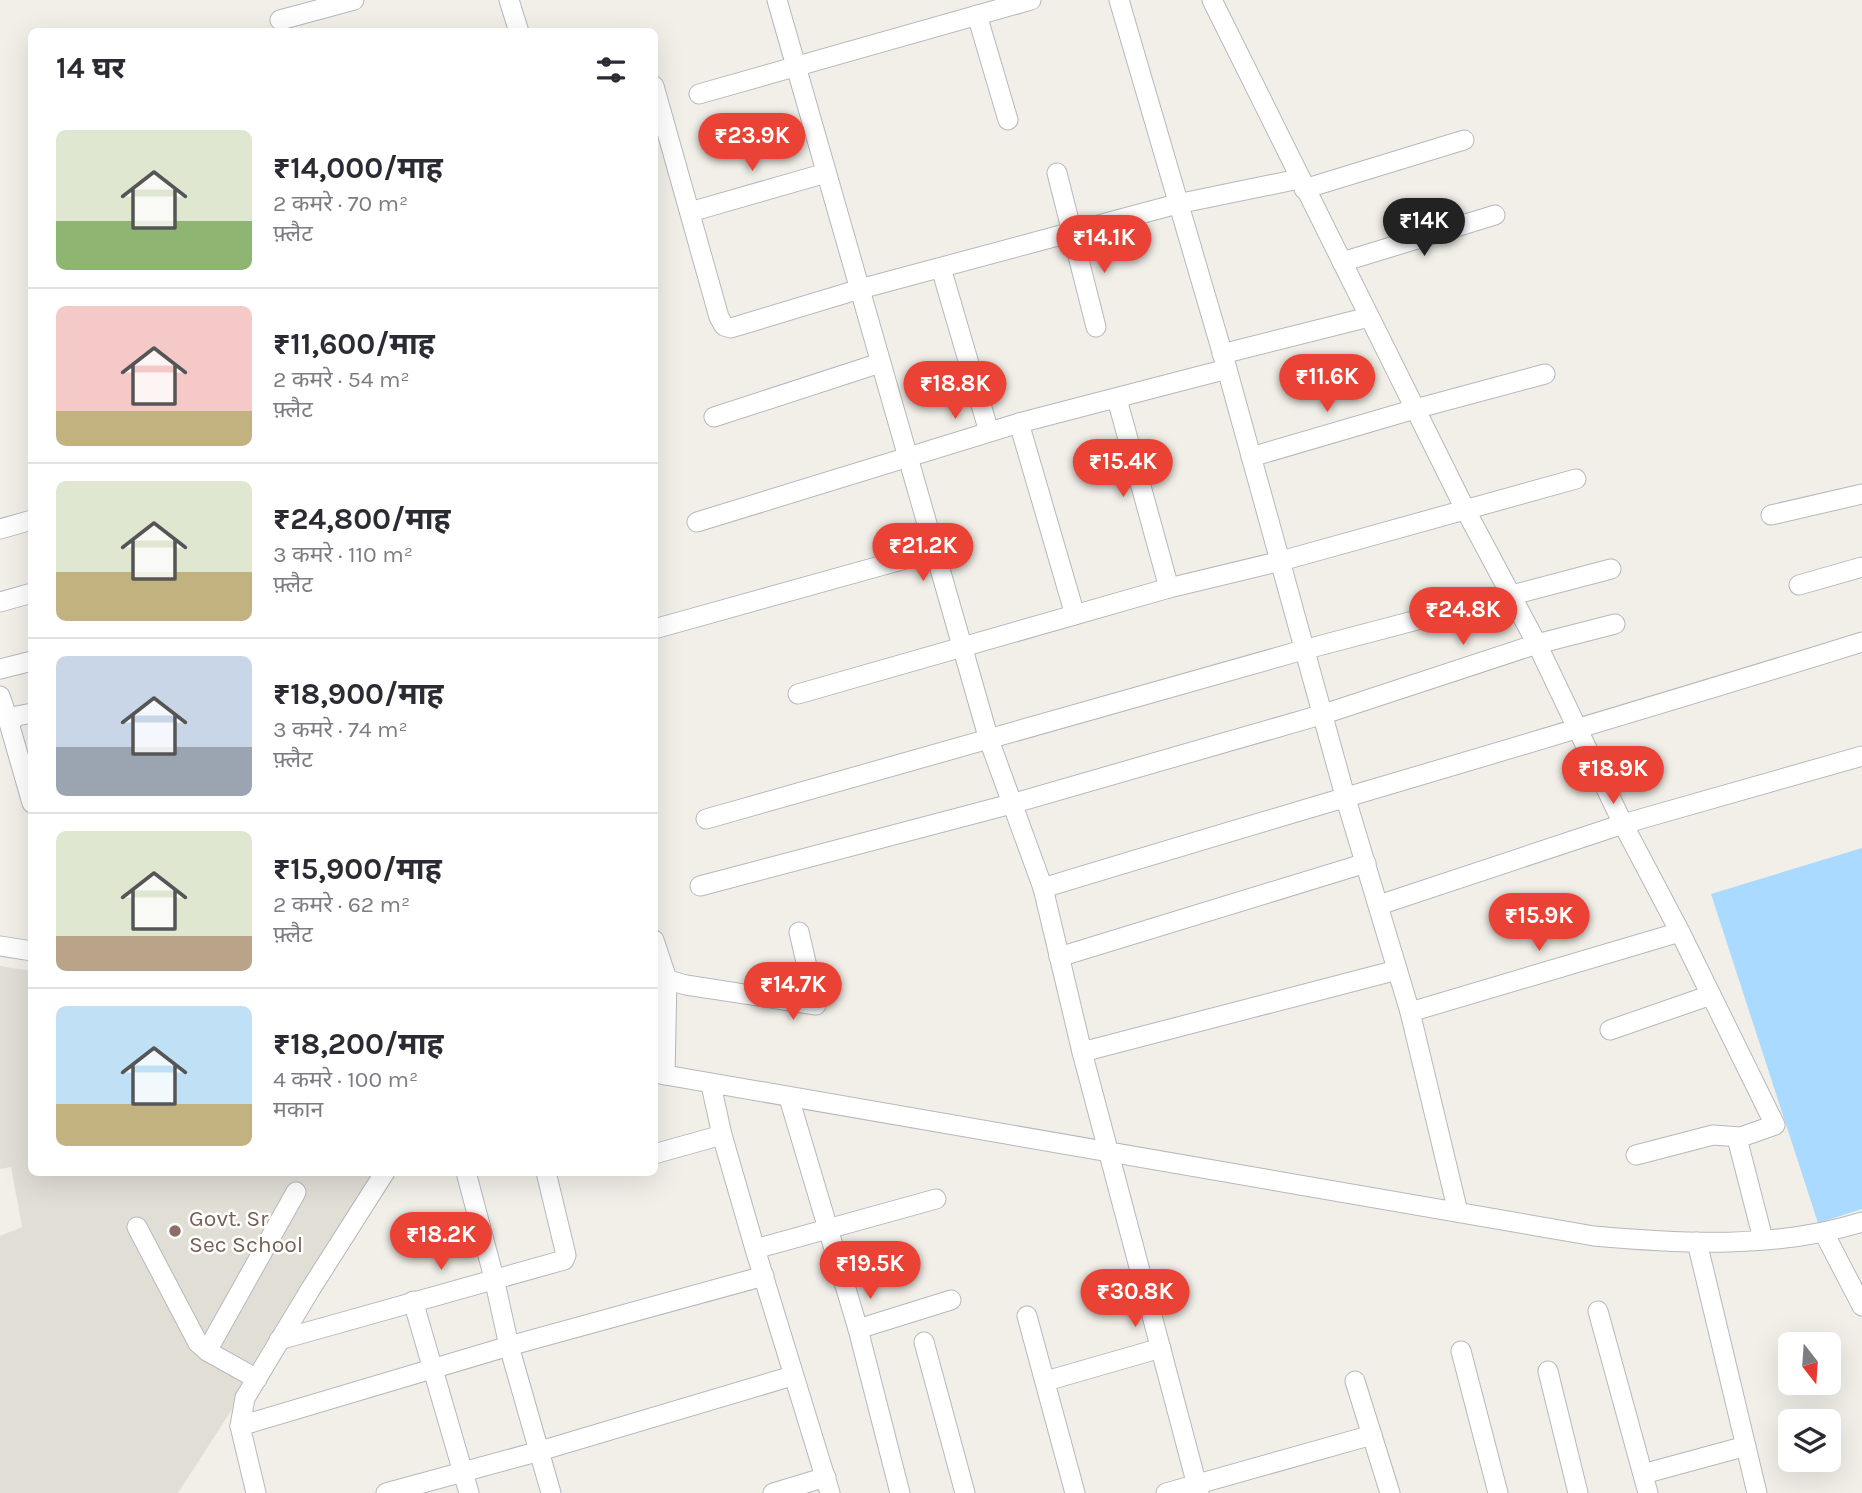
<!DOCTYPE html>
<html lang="hi">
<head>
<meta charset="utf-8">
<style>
  :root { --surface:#fff; --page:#f2f2f3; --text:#2b2b33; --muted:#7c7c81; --line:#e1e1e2; --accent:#ea4335 }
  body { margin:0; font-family:Karla,"Noto Sans Devanagari",sans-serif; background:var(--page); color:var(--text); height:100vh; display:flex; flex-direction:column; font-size:26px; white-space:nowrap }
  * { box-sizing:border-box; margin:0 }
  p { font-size:23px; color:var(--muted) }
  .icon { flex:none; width:38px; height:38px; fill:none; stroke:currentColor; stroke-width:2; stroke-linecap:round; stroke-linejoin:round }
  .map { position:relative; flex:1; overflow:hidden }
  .drawer { position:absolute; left:28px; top:28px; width:630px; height:1148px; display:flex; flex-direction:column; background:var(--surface); border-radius:10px; box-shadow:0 7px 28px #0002 }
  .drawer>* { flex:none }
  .needle { width:46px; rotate:163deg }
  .fabs { position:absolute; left:1778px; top:1332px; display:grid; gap:14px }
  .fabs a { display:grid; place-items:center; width:63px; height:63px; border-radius:10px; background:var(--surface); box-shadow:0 7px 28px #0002; font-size:35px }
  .price { position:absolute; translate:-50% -60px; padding:0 16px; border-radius:24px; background:var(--accent); color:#fff; font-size:23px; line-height:46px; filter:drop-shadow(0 2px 4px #0008) }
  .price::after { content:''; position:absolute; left:50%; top:42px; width:21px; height:16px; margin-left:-10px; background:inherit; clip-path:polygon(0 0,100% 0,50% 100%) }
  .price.active { background:#222; color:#fff }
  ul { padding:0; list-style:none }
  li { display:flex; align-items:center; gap:21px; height:175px; padding:0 28px }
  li+li { border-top:2px solid var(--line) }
  li span { display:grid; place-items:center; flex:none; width:196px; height:140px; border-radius:10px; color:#555 }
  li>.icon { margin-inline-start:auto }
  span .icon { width:84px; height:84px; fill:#fffc; stroke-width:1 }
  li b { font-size:30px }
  h2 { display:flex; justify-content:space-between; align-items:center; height:84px; padding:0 28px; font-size:30px }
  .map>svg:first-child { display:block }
  .education { fill:#e1ded6 }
  .water { fill:#aadaff }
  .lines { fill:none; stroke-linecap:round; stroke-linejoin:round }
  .minor-casing { stroke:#b5b8bc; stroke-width:21 }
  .minor { stroke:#fff; stroke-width:19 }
  .education-dot { fill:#8d6e63; stroke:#fff; stroke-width:2.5 }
  .labels { text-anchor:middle; stroke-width:5; stroke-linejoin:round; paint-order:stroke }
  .education-label { font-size:23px; fill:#785e54; stroke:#fff; text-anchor:start }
</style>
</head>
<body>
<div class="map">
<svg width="1862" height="1493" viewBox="0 0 1862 1493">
  <rect width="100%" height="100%" fill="#f1efe8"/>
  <path class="education" d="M0 966 31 971 32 1172 376 1173 238 1400 178 1493H0V1236L22 1227 11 1167 0 1169Z"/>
  <path class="water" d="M1862 848V1209L1818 1223 1711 894Z"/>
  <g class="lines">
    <defs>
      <g id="minor">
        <path d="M509 0 519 32"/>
        <path d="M777 0 989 740 1043 888 1082 1052 1199 1493"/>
        <path d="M1119 0 1227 369 1345 796 1410 1012 1458 1212"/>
        <path d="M1212 0 1465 509 1537 644 1623 824 1680 932 1775 1125 1741 1137 1713 1135 1636 1155"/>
        <path d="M977 15 1008 120"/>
        <path d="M280 20 354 0"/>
        <path d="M654 86 719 317 724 326 731 328 860 289 1177 204 1299 179"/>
        <path d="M699 94 1031 0"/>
        <path d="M1057 173 1096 327"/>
        <path d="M1304 189 1464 140"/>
        <path d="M690 212 826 173"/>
        <path d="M1342 262 1495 215"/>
        <path d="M941 268 989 432"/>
        <path d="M1222 354 1369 317"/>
        <path d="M1117 399 1169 588"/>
        <path d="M714 417 880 363"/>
        <path d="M1019 423 1075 615"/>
        <path d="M1251 457 1415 409 1545 374"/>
        <path d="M1771 515 1862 494"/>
        <path d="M697 522 1019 423 1227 369"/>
        <path d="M0 529 32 520"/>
        <path d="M1799 585 1862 567"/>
        <path d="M0 602 32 593"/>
        <path d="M654 629 934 551"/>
        <path d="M0 669 32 661"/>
        <path d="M798 694 1169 588 1281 561 1576 479"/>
        <path d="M0 696 9 722"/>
        <path d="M32 713 17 716 9 723 32 803"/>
        <path d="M706 819 1303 650 1611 569"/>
        <path d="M700 886 1011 804 1324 714 1537 644 1615 624"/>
        <path d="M1043 888C1315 805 1590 727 1862 642"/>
        <path d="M1379 905 1623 824 1862 756"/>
        <path d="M654 940 667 979 665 1075"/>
        <path d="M0 946 32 951"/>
        <path d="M1059 957 1366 863"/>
        <path d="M654 976 686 985 816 1005 799 932"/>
        <path d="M1410 1012 1680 932"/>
        <path d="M1610 1030 1711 995"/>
        <path d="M1082 1052 1397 970"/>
        <path d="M654 1073 1594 1236C1683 1244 1776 1249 1862 1222"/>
        <path d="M711 1085 722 1135 755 1249 830 1493"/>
        <path d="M789 1098 858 1329 951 1300"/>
        <path d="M1737 1138 1763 1239"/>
        <path d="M654 1154 722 1135"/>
        <path d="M466 1172 494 1278 509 1346 551 1493"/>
        <path d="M137 1227 198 1343 207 1351 257 1379"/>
        <path d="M1824 1233 1862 1306"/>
        <path d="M1697 1242 1757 1493"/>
        <path d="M755 1249 936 1199"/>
        <path d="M413 1301 469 1493"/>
        <path d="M1598 1311 1648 1493"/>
        <path d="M1027 1316 1075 1493"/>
        <path d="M858 1329 900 1493"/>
        <path d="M279 1340 564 1260 566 1255 546 1172"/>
        <path d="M924 1342 965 1493"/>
        <path d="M207 1351 296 1192"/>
        <path d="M1461 1351 1498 1493"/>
        <path d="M1548 1371 1578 1493"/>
        <path d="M1046 1381 1161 1348"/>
        <path d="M1355 1381 1390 1493"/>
        <path d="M240 1426 509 1346 764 1276"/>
        <path d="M1643 1474 1746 1446"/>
        <path d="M256 1493 240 1426 245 1398 310 1290 385 1172"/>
        <path d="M386 1493 540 1451 792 1376"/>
        <path d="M773 1493 826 1477"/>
        <path d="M1166 1493 1372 1435"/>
      </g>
    </defs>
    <use href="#minor" class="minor-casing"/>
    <use href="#minor" class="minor"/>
  </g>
  <circle class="education-dot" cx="175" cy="1231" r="7"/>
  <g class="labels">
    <g class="education-label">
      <text x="189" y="1226">Govt. Sr<tspan x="189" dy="26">Sec School</tspan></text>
    </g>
  </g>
</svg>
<div class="fabs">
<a><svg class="needle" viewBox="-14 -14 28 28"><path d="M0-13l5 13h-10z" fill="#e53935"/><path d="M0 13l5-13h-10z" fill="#7c7c81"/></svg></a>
<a><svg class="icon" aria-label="layers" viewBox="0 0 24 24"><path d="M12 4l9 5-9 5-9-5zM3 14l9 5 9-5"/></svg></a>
</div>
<b class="price" style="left:752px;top:173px">₹23.9K</b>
<b class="price active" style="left:1424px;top:258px">₹14K</b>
<b class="price" style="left:1104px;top:275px">₹14.1K</b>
<b class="price" style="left:1327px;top:414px">₹11.6K</b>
<b class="price" style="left:955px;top:421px">₹18.8K</b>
<b class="price" style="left:1123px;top:499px">₹15.4K</b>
<b class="price" style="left:923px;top:583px">₹21.2K</b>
<b class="price" style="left:1463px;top:647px">₹24.8K</b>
<b class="price" style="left:1613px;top:806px">₹18.9K</b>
<b class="price" style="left:1539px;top:953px">₹15.9K</b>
<b class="price" style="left:793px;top:1022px">₹14.7K</b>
<b class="price" style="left:441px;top:1272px">₹18.2K</b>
<b class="price" style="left:870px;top:1301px">₹19.5K</b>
<b class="price" style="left:1135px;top:1329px">₹30.8K</b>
<section class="drawer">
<h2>14 घर<svg class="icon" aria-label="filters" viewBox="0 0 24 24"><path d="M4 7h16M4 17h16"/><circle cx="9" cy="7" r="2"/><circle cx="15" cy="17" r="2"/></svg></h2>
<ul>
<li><span style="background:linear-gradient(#dfe7d0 65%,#8fb573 0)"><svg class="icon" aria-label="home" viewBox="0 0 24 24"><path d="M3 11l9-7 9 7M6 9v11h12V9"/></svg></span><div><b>₹14,000/माह</b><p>2 कमरे · 70 m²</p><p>फ़्लैट</p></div></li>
<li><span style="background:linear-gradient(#f6c9c9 75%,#c2b280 0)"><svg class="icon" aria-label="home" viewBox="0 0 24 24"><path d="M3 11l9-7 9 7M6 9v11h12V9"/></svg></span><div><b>₹11,600/माह</b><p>2 कमरे · 54 m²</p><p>फ़्लैट</p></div></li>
<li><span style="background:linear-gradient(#dfe7d0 65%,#c2b280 0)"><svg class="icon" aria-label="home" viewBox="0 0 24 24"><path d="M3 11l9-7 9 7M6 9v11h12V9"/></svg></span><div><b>₹24,800/माह</b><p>3 कमरे · 110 m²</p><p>फ़्लैट</p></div></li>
<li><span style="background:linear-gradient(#c9d6e8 65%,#9aa5b1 0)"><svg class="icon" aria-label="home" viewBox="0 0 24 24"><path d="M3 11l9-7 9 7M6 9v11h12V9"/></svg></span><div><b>₹18,900/माह</b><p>3 कमरे · 74 m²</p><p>फ़्लैट</p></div></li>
<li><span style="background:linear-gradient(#dfe7d0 75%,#b9a48a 0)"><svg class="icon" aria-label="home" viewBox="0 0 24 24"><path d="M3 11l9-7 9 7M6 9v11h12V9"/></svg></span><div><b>₹15,900/माह</b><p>2 कमरे · 62 m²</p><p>फ़्लैट</p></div></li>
<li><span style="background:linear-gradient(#bfe0f5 70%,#c2b280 0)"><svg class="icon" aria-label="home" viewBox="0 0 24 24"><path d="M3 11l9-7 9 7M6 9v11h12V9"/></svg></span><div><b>₹18,200/माह</b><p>4 कमरे · 100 m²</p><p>मकान</p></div></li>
</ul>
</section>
</div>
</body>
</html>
